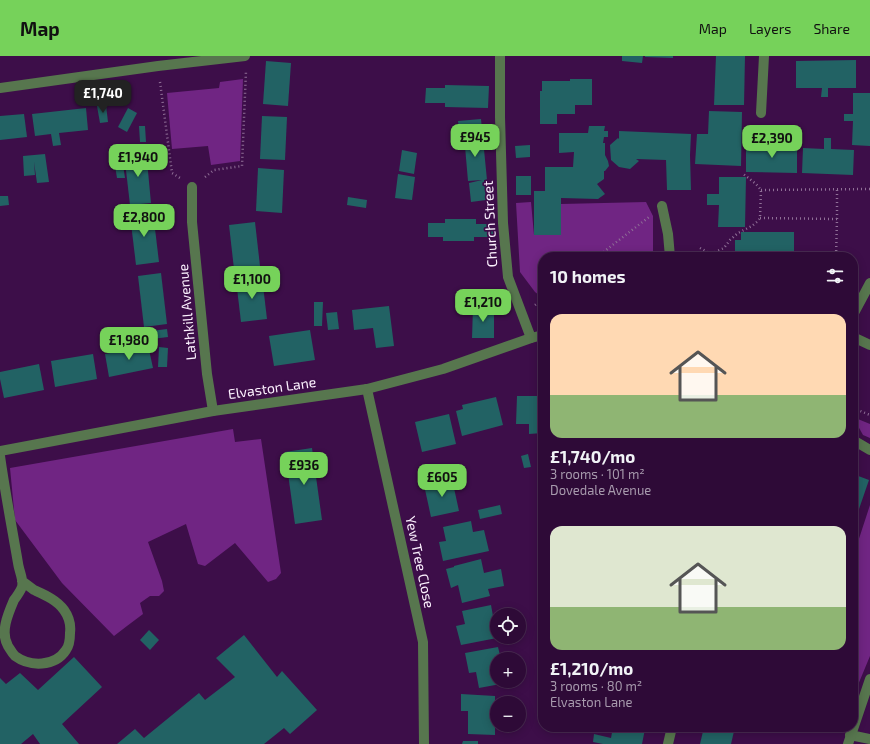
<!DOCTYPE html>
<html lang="en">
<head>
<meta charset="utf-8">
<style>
  :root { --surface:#2e0a37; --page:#36133f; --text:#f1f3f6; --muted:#a79aad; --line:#492b52; --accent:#76d25a }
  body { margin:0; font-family:"Exo 2",sans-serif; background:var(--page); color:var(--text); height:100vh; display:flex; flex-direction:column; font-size:15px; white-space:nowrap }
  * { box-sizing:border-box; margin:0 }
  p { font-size:13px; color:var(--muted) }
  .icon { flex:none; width:22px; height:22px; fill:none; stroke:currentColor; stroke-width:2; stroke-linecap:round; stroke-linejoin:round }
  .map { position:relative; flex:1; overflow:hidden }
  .side { position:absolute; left:538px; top:196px; width:320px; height:480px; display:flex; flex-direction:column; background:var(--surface); border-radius:16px; box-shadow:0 2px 10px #0003,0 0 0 1px var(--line) }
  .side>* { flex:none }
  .buttons { position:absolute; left:490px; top:552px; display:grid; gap:8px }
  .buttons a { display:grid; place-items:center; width:36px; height:36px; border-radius:50%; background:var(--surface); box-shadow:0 2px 10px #0003,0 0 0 1px var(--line); font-size:20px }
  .price { position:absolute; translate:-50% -34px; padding:0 9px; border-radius:8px; background:var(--accent); color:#111; font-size:13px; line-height:26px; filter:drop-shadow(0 1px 2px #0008) }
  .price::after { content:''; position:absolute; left:50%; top:24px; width:12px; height:9px; margin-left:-6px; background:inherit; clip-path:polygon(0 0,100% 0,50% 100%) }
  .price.current { background:#222; color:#fff }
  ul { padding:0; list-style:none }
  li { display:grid; align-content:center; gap:8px; height:212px; padding:0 12px }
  li span { display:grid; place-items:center; height:124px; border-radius:12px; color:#555 }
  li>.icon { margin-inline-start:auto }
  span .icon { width:72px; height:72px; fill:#fffc; stroke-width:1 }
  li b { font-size:17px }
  h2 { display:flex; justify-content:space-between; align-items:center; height:48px; padding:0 12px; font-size:17px }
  header { display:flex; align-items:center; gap:24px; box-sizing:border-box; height:56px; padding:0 20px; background:var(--accent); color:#111 }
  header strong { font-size:19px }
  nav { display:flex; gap:22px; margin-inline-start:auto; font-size:14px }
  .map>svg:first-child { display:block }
  .green { fill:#702583 }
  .building { fill:#226264 }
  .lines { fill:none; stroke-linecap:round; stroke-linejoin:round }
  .path { stroke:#907097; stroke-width:2.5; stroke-dasharray:1 3; stroke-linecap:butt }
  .service { stroke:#57764e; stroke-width:10 }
  .minor { stroke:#57764e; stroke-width:10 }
  .tertiary { stroke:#57764e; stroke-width:10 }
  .labels { text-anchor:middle; stroke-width:3.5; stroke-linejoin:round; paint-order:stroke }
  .street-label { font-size:14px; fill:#fcf1fe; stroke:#3d0e49 }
</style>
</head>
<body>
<header>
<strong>Map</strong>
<nav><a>Map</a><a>Layers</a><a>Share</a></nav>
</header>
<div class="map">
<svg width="870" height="688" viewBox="0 0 870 688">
  <rect width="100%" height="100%" fill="#3d0e49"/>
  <g class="green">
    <path d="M243 23 240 105 211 109 208 90 172 93 167 37 219 32 220 26Z"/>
    <path d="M531 146 534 179H560L561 148 646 146 653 160V201H543V242L535 236 520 216 516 147Z"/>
    <path d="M853 361 870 368V382L863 379Z"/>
    <path d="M233 373 235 386 261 383 281 517 276 523 268 526 235 487 205 510 198 508 186 468 148 486 162 525 164 535 159 540H150L140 547 143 558 127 570 114 580 62 527 15 464 10 412Z"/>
    <path d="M870 449V600L853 641V535L857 518 853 516V501Z"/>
  </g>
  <g class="building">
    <path d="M622 0H643L642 7 622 5Z"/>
    <path d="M645 0H673V2L645 1Z"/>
    <path d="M716 0H745L744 49H714Z"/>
    <path d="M856 4V32H828V41H821L822 32H796V5Z"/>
    <path d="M266 5 291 7 288 50 263 48Z"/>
    <path d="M570 23H592V49H575V58H557V68H540V35H542V25H570Z"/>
    <path d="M445 29 489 30 488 52 445 51V47H425L426 32H445Z"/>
    <path d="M853 37H870V90L852 89 853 65H844V58H853Z"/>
    <path d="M106 49 108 66 100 67 97 50Z"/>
    <path d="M86 52 88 74 59 77 61 89 53 90 51 78 35 80 32 58Z"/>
    <path d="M128 52 137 57 127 76 118 71Z"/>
    <path d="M709 55 742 56 741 110 695 108 697 78H708Z"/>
    <path d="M24 58 27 81 0 84V60Z"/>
    <path d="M262 60 287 61 285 104 260 103Z"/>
    <path d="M481 63 487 124H484L486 144 471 146 469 127 482 124 468 125 464 79H460L458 65Z"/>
    <path d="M139 70H145L146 86H140Z"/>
    <path d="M589 70H605L604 75H608V81H604L603 87H605V99L608 105 609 110 605 115H604V123L597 128 605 138 598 143 561 142V179H534V135H545V111H573L574 96 559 97V77H588Z"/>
    <path d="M619 75 691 78 690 99 691 134H667L666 104 636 103 639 105 630 113 619 111 611 104 610 89 618 82 619 83Z"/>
    <path d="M769 80 774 81V90H797V117L746 116V90H768Z"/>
    <path d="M824 82H831V93L854 94 853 119 802 117 803 92 824 93Z"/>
    <path d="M530 89V101L516 102 515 90Z"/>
    <path d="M146 94 151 147 130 149 124 97Z"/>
    <path d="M402 94 417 97 414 118 399 115Z"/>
    <path d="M45 98 49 126 37 127 34 106 35 119 24 120 23 100Z"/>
    <path d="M123 109 125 122H117L115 110Z"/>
    <path d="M258 112 284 114 282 157 256 155Z"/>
    <path d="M398 118 415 121 412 144 395 142Z"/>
    <rect x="516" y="120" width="15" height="19"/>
    <path d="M719 121H746L745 171H718L719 149H707V138H719Z"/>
    <path d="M0 140H8L9 149 0 150Z"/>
    <path d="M348 141 367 144 366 152 347 149Z"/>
    <path d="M153 156 159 206 136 209 130 159Z"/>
    <path d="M445 163H476V168H495V181H474V185H443V181H428V167H445Z"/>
    <path d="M255 166 260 210 234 213 229 169Z"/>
    <path d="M741 176H794V201H741V197H739V201H732V197H735V184H741Z"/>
    <path d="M161 217 167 268 144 271 138 220Z"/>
    <path d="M262 221 267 263 241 266 236 224Z"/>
    <path d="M314 246H323L322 270H314Z"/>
    <path d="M389 250 394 290 376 292 373 272 354 274 352 254Z"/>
    <path d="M473 251H494V282H472Z"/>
    <path d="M337 256 339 273 328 274 326 257Z"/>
    <path d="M167 273 168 281 152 283 151 275Z"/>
    <path d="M310 274 315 304 274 310 269 280Z"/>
    <path d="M148 289 153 312 109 321 105 298Z"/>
    <path d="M159 291 168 292 167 311H158Z"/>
    <path d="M93 298 97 323 55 331 51 305Z"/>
    <path d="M39 308 44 334 4 342 0 323V316Z"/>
    <path d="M517 340H543V377L529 378V368H516Z"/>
    <path d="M496 341 503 369 462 380 456 355 463 353 462 349Z"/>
    <path d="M449 358 456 388 422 396 415 366Z"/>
    <path d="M312 392 322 464 295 468 285 396Z"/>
    <path d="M528 398 531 411 524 412 521 400Z"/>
    <path d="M853 418 869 424 859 453 853 451Z"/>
    <path d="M452 423 459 455 431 461 424 429Z"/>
    <path d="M500 449 502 458 480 463 478 454Z"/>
    <path d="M471 465 473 476 484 474 489 495 443 505 439 486 446 485 443 471Z"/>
    <path d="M481 503 484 517 501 513 504 530 488 533 490 540 462 547 458 529 451 532 446 513 454 511V510Z"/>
    <path d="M491 549 497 582 461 589 456 570 465 568 462 555Z"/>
    <path d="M149 574 159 584 150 594 140 584Z"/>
    <path d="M244 579 277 621 282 615 317 654 290 678 284 672 264 688H117L135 673 144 682 199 637 205 644 235 621 216 602Z"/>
    <path d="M498 591 501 603H497V625H505L506 627 479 632 476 616 469 617 465 597Z"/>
    <path d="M74 601 102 631 62 668 79 688H40L33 678 21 688H0V622L6 628 20 617 38 634Z"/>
    <path d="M461 638 495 640V679L468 678V655H461Z"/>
    <path d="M613 671H636L645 673 642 688H603L593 686 594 678 611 682Z"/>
    <path d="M704 671H735L731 688H700Z"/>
    <path d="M463 685H478V688H462Z"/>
  </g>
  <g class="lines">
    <g class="path">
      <path d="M160 26 172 117 180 122"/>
      <path d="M205 121 214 114 242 110 246 15"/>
      <path d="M761 134 870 133"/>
      <path d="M837 134V163"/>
      <path d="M760 162 837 163 836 201"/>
      <path d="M700 192 711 198 713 201"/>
      <path d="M711 198 724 192 730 184 738 177 752 170 758 165 760 162 761 134 756 128 742 117"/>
      <path d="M597 201 649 161"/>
      <path d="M535 249 543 243"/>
      <path d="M853 352 870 359"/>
    </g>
    <g class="service">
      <path d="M662 150 668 178 670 201"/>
      <path d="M0 400C5 436 12 472 18 507 19 515 24 524 22 531 20 536 17 540 14 544 8 558 0 576 8 590 10 593 12 597 15 600 30 611 55 611 66 594 69 590 70 582 70 577 71 569 69 561 64 554 57 544 45 539 34 534 30 531 26 528 22 525"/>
    </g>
    <g class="minor">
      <path d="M500 0V61L503 167 508 221 531 282"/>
      <path d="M0 32 158 10 245 0"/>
      <path d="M761 57 764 0"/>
      <path d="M192 131V166L207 318 213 355"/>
      <path d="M853 259 870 227"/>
      <path d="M853 281 870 289"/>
      <path d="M367 333 423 586 424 688"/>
      <path d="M850 679 870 683"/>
      <path d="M668 688 672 671"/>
    </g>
    <g class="tertiary">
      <path d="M853 384 870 394"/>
      <path d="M0 395 213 355 367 333 443 313 531 282 543 279"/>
      <path d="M848 688 870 623"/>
    </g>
  </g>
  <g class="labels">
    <g class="street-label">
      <text transform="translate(490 168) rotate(-93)" y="5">Church Street</text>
      <text transform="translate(187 256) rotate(-95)" y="5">Lathkill Avenue</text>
      <text transform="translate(272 332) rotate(-8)" y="5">Elvaston Lane</text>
      <text transform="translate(420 506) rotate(78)" y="5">Yew Tree Close</text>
    </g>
  </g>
</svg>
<div class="buttons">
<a><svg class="icon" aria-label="locate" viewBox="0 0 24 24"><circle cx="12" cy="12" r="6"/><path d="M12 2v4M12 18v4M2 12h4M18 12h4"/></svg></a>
<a>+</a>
<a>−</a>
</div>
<b class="price current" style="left:103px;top:58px">£1,740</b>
<b class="price" style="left:475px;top:102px">£945</b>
<b class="price" style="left:772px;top:103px">£2,390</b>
<b class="price" style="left:138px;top:122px">£1,940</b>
<b class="price" style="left:144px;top:182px">£2,800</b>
<b class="price" style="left:252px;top:244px">£1,100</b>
<b class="price" style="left:483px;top:267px">£1,210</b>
<b class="price" style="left:129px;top:305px">£1,980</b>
<b class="price" style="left:304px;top:430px">£936</b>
<b class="price" style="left:442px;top:442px">£605</b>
<section class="side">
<h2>10 homes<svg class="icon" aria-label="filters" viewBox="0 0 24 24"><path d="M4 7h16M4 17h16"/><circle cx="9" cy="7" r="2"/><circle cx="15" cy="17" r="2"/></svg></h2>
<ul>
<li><span style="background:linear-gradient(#ffd9b3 65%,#8fb573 0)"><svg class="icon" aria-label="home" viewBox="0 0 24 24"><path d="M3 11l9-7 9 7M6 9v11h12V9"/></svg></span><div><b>£1,740/mo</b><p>3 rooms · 101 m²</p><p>Dovedale Avenue</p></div></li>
<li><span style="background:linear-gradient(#dfe7d0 65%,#8fb573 0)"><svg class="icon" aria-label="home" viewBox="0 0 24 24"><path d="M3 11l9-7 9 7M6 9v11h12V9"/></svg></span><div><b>£1,210/mo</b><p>3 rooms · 80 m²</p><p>Elvaston Lane</p></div></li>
</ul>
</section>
</div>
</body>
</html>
